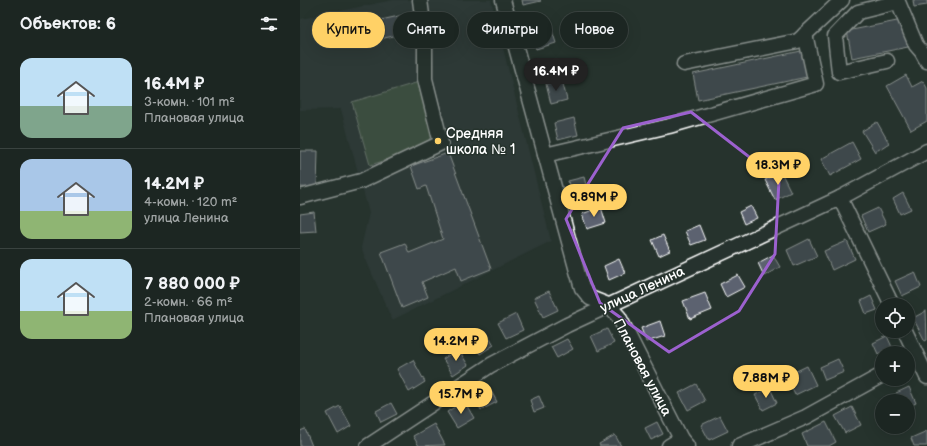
<!DOCTYPE html>
<html lang="ru">
<head>
<meta charset="utf-8">
<style>
  :root { --surface:#1c2622; --page:#252e2a; --text:#f1f3f6; --muted:#a0a5a5; --line:#3a4340; --accent:#ffd166 }
  body { margin:0; font-family:"Balsamiq Sans",sans-serif; background:var(--page); color:var(--text); height:100vh; display:flex; flex-direction:column; font-size:15px; white-space:nowrap }
  * { box-sizing:border-box; margin:0 }
  p { font-size:13px; color:var(--muted) }
  .icon { flex:none; width:22px; height:22px; fill:none; stroke:currentColor; stroke-width:2; stroke-linecap:round; stroke-linejoin:round }
  .map { position:relative; flex:1; overflow:hidden }
  .details { display:flex; flex-direction:column; background:var(--surface); width:300px }
  .details>* { flex:none }
  .hud { position:absolute; left:12px; top:12px; width:380px; height:36px; display:flex; gap:8px }
  .buttons { position:absolute; left:575px; top:298px; display:grid; gap:8px }
  .buttons a { display:grid; place-items:center; width:40px; height:40px; border-radius:50%; background:var(--surface); box-shadow:0 4px 16px #0002,0 0 0 1px var(--line); font-size:20px }
  .price { position:absolute; translate:-50% -34px; padding:0 9px; border-radius:14px; background:var(--accent); color:#111; font-size:13px; line-height:26px; filter:drop-shadow(0 1px 2px #0008) }
  .price::after { content:''; position:absolute; left:50%; top:24px; width:12px; height:9px; margin-left:-6px; background:inherit; clip-path:polygon(0 0,100% 0,50% 100%) }
  .price.active { background:#222; color:#fff }
  ul { padding:0; list-style:none }
  li { display:flex; align-items:center; gap:12px; height:100px; padding:0 20px }
  li+li { border-top:1px solid var(--line) }
  li span { display:grid; place-items:center; flex:none; width:112px; height:80px; border-radius:12px; color:#555 }
  li>.icon { margin-inline-start:auto }
  span .icon { width:48px; height:48px; fill:#fffc; stroke-width:1 }
  li b { font-size:17px }
  h2 { display:flex; justify-content:space-between; align-items:center; height:48px; padding:0 20px; font-size:17px }
  .tag { padding:0 14px; border-radius:18px; background:var(--surface); box-shadow:0 4px 16px #0002,0 0 0 1px var(--line); font-size:14px; line-height:36px }
  .tag.active { background:var(--accent); color:#111 }
  main { display:flex; flex:1; min-height:0 }
  .map>svg:first-child { display:block }
  .built { fill:#364141 }
  .green { fill:#566e54; stroke:#aab6aa }
  .building { fill:#5b6270; stroke:#fff }
  .lines { fill:none; stroke-linecap:round; stroke-linejoin:round }
  .minor-casing { stroke:#fff; stroke-width:17 }
  .minor { stroke:#26332d; stroke-width:14 }
  .marked { fill:none; stroke:#9c61cf; stroke-width:3; stroke-linejoin:round }
  .poi-dot { fill:#ffd166; stroke:#26332d; stroke-width:1.5 }
  .labels { text-anchor:middle; stroke-width:3; stroke-linejoin:round; paint-order:stroke }
  .poi-label { font-size:14px; fill:#fff; stroke:#26332d; text-anchor:start }
  .street-label { font-size:14px; fill:#fff; stroke:#26332d }
</style>
</head>
<body>
<main>
<section class="details">
<h2>Объектов: 6<svg class="icon" aria-label="filters" viewBox="0 0 24 24"><path d="M4 7h16M4 17h16"/><circle cx="9" cy="7" r="2"/><circle cx="15" cy="17" r="2"/></svg></h2>
<ul>
<li><span style="background:linear-gradient(#bfe0f5 60%,#7fa58c 0)"><svg class="icon" aria-label="home" viewBox="0 0 24 24"><path d="M3 11l9-7 9 7M6 9v11h12V9"/></svg></span><div><b>16.4M ₽</b><p>3-комн. · 101 m²</p><p>Плановая улица</p></div></li>
<li><span style="background:linear-gradient(#a9c7e8 65%,#8fb573 0)"><svg class="icon" aria-label="home" viewBox="0 0 24 24"><path d="M3 11l9-7 9 7M6 9v11h12V9"/></svg></span><div><b>14.2M ₽</b><p>4-комн. · 120 m²</p><p>улица Ленина</p></div></li>
<li><span style="background:linear-gradient(#bfe0f5 65%,#8fb573 0)"><svg class="icon" aria-label="home" viewBox="0 0 24 24"><path d="M3 11l9-7 9 7M6 9v11h12V9"/></svg></span><div><b>7 880 000 ₽</b><p>2-комн. · 66 m²</p><p>Плановая улица</p></div></li>
</ul>
</section>
<div class="map">
<svg width="627" height="446" viewBox="0 0 627 446">
  <rect width="100%" height="100%" fill="#26332d"/>
  <filter id="ink" filterUnits="userSpaceOnUse"><feTurbulence type="fractalNoise" baseFrequency=".025" numOctaves="2"/><feDisplacementMap in="SourceGraphic" scale="8" xChannelSelector="R" yChannelSelector="G"/><feConvolveMatrix kernelMatrix="1 2 1 2 8 2 1 2 1" color-interpolation-filters="sRGB"/></filter>
  <g filter="url(#ink)">
    <path class="built" d="M93 0H191L251 241 92 320 61 248 69 213 41 109 0 110V27L1 19Z"/>
    <path class="green" d="M119 82 137 145 70 165 52 102Z"/>
    <g class="building">
      <path d="M222 0H240L241 1 223 5Z"/>
      <path d="M613 0H627V5L614 7Z"/>
      <path d="M108 14 112 32 75 40 72 22Z"/>
      <path d="M602 20 608 47 552 58 547 31Z"/>
      <path d="M250 24 256 43 236 49 230 30Z"/>
      <path d="M501 51 507 77 398 100 393 74Z"/>
      <path d="M606 75 612 87 623 81 627 88V121L611 130 587 86Z"/>
      <path d="M262 80 267 100 251 104 246 84Z"/>
      <path d="M274 118 278 135 258 140 254 123Z"/>
      <path d="M577 122 589 143 575 152 562 131Z"/>
      <path d="M552 142 561 159 530 176 521 159Z"/>
      <path d="M0 151H18L17 188 0 187Z"/>
      <path d="M148 153 191 269 161 281 156 267 122 282 128 297 102 308 81 252 105 243 109 253 143 239 126 186 119 189 111 166Z"/>
      <path d="M481 172 491 192 475 200 465 180Z"/>
      <path d="M284 177 287 189 271 193 268 181Z"/>
      <path d="M603 193 611 209 600 214 593 199Z"/>
      <path d="M451 206 457 218 444 224 439 212Z"/>
      <path d="M301 207 306 223 287 229 282 214Z"/>
      <path d="M578 208 586 224 568 232 561 216Z"/>
      <path d="M14 212 16 231 0 232V214Z"/>
      <path d="M399 225 405 240 391 245 385 231Z"/>
      <path d="M363 235 370 251 359 256 352 240Z"/>
      <path d="M509 239 517 256 494 266 487 250Z"/>
      <path d="M547 241 555 259 532 270 524 251Z"/>
      <path d="M473 255 480 267 464 276 458 263Z"/>
      <path d="M319 259 325 273 309 280 304 266Z"/>
      <path d="M615 272 621 287 602 296 595 281Z"/>
      <path d="M438 275 445 287 426 297 420 284Z"/>
      <path d="M249 291 258 310 243 317 234 298Z"/>
      <path d="M405 293 412 310 390 319 383 301Z"/>
      <path d="M571 296 577 310 566 314 561 301Z"/>
      <path d="M626 311 627 340 625 341 613 318Z"/>
      <path d="M216 314 223 330 206 338 198 323Z"/>
      <path d="M360 321 365 336 346 342 341 328Z"/>
      <path d="M307 329 314 343 298 351 291 336Z"/>
      <path d="M186 331 194 345 180 354 171 339Z"/>
      <path d="M587 336 592 347 578 354 573 343Z"/>
      <path d="M267 339 273 349 257 358 251 347Z"/>
      <path d="M158 349 168 365 153 375 143 359Z"/>
      <path d="M538 359 544 372 525 380 520 367Z"/>
      <path d="M113 360 125 382 109 392 97 369Z"/>
      <path d="M507 366 516 385 495 395 486 376Z"/>
      <path d="M396 384 405 401 388 410 379 393Z"/>
      <path d="M189 387 197 402 181 410 173 395Z"/>
      <path d="M609 387 616 403 608 407V401H599L596 393Z"/>
      <path d="M470 388 477 403 463 410 455 395Z"/>
      <path d="M239 396 244 408 234 412 230 400Z"/>
      <path d="M164 401 174 418 157 428 147 412Z"/>
      <path d="M91 403 97 414 81 422 76 411Z"/>
      <path d="M40 406 51 426 38 434 27 413Z"/>
      <path d="M552 407 561 425 545 433 535 416Z"/>
      <path d="M420 416 428 431 409 440 401 425Z"/>
      <path d="M357 422 363 434 351 440 345 428Z"/>
      <path d="M526 422 536 442 529 446H507L502 434Z"/>
      <path d="M134 424 145 445 119 446 113 436Z"/>
      <path d="M5 429 12 446H0V431Z"/>
      <path d="M627 431V446H614L611 438Z"/>
      <path d="M315 435 321 446H300L299 444Z"/>
    </g>
    <g class="lines">
      <defs>
        <g id="minor">
          <path d="M203 0 277 271 282 288 290 298 308 305 319 317 381 439 387 446"/>
          <path d="M587 61 539 72 535 36 558 12 598 2 616 45 622 52 627 61"/>
          <path d="M384 64 498 41 542 0"/>
          <path d="M245 155 369 126 516 84 505 34"/>
          <path d="M0 197 61 181 141 143 125 79V38L120 0"/>
          <path d="M540 198 592 305"/>
          <path d="M605 331 627 377"/>
          <path d="M68 446 191 365 267 325 540 198 627 151"/>
          <path d="M369 446 381 439"/>
          <path d="M439 446 506 417 582 375"/>
        </g>
      </defs>
      <use href="#minor" class="minor-casing"/>
      <use href="#minor" class="minor"/>
    </g>
  </g>
  <path d="M0 0H627V446H0ZM391 112 479 180 475 254 439 311 369 352 300 303 266 219 323 128Z" fill="#26332d" fill-opacity=".55" fill-rule="evenodd"/>
  <path class="marked" d="M391 112 479 180 475 254 439 311 369 352 300 303 266 219 323 128Z"/>
  <circle class="poi-dot" cx="138" cy="141" r="4"/>
  <g class="labels">
    <g class="poi-label">
      <text x="146" y="138">Средняя<tspan x="146" dy="16">школа № 1</tspan></text>
    </g>
    <g class="street-label">
      <text transform="translate(342 289) rotate(-25)" y="5">улица Ленина</text>
      <text transform="translate(343 367) rotate(62)" y="5">Плановая улица</text>
    </g>
  </g>
</svg>
<div class="buttons">
<a><svg class="icon" aria-label="locate" viewBox="0 0 24 24"><circle cx="12" cy="12" r="6"/><path d="M12 2v4M12 18v4M2 12h4M18 12h4"/></svg></a>
<a>+</a>
<a>−</a>
</div>
<b class="price active" style="left:256px;top:92px">16.4M ₽</b>
<b class="price" style="left:478px;top:186px">18.3M ₽</b>
<b class="price" style="left:294px;top:218px">9.89M ₽</b>
<b class="price" style="left:156px;top:362px">14.2M ₽</b>
<b class="price" style="left:466px;top:399px">7.88M ₽</b>
<b class="price" style="left:161px;top:415px">15.7M ₽</b>
<div class="hud">
<a class="tag active">Купить</a>
<a class="tag">Снять</a>
<a class="tag">Фильтры</a>
<a class="tag">Новое</a>
</div>
</div>
</main>
</body>
</html>
